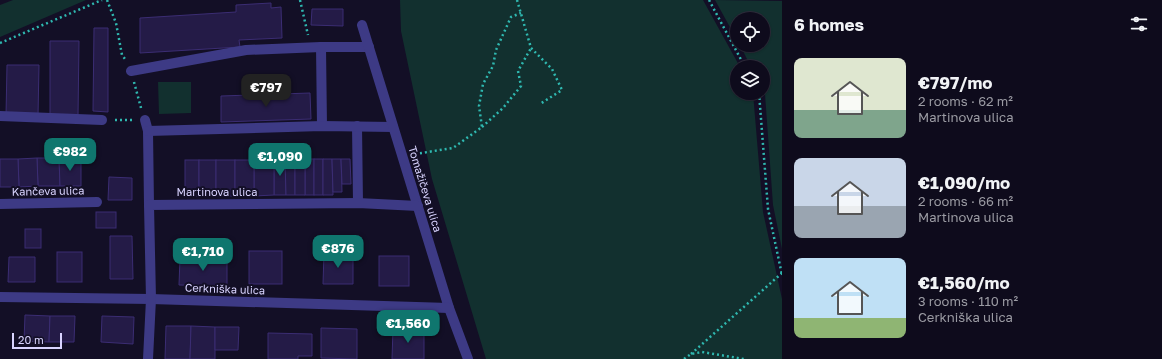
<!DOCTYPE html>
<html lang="en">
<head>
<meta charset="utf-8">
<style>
  :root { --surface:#0e0b1c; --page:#1c1929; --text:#f1f3f6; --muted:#9b9ba3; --line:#2e2b3b; --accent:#0f766e }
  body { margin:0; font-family:"Golos Text",sans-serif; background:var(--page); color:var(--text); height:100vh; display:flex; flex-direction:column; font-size:15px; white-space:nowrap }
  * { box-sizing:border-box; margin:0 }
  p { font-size:13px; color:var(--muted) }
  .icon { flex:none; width:22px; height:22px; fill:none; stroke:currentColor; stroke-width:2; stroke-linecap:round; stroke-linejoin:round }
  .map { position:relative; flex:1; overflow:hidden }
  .drawer { display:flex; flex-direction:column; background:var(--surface); width:380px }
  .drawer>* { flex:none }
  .buttons { position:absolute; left:730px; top:12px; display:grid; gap:8px }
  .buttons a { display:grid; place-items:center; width:40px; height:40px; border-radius:50%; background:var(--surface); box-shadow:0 1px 3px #0004,0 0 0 1px var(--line); font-size:20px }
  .scale { position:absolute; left:12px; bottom:10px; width:50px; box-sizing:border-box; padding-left:4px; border:2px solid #d9d4ff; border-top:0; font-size:11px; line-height:14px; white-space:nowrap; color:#d9d4ff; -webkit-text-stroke:3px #130f26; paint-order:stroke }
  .price { position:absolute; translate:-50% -34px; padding:0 9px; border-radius:8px; background:var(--accent); color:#fff; font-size:13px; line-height:26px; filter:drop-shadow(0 1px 2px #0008) }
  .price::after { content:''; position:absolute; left:50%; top:24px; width:12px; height:9px; margin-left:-6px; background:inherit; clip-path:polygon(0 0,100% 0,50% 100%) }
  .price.active { background:#222; color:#fff }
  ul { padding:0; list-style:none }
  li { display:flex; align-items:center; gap:12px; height:100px; padding:0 12px }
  li span { display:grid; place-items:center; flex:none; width:112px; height:80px; border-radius:8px; color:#555 }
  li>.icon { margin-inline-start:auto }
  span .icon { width:48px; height:48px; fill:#fffc; stroke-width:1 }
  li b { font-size:17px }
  h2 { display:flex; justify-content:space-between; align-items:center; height:48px; padding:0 12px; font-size:17px }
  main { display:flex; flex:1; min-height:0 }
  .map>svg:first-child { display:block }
  .green { fill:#12302f }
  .building { fill:#241b47; stroke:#3b2d73 }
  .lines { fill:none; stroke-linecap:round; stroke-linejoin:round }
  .path { stroke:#2fb8b0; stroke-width:2.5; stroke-dasharray:2 3; stroke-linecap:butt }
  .service { stroke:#3d3a85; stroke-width:10 }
  .minor { stroke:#3d3a85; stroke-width:10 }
  .labels { text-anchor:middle; stroke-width:4; stroke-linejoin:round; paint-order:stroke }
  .street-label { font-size:11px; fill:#d9d4ff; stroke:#130f26 }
</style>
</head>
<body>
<main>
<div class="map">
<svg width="782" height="359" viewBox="0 0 782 359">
  <rect width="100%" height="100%" fill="#130f26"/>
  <g class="green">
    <path d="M13 0H86L0 37V5Z"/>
    <path d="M400 0H703L740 67H737V93H753L763 212 782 299V359H486L432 179 401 31Z"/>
    <path d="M715 0 782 1V249L773 205 765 94 763 90V67H751L740 45H763V19H737V40Z"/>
    <path d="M158 82H191V113L159 114Z"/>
  </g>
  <g class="building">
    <path d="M271 3V8L281 7 282 38 239 40 240 47 140 53V18L236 12V5Z"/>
    <path d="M312 9H343V26L311 25Z"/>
    <path d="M94 28H108V112L93 111Z"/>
    <path d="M50 41H79L78 116 50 115Z"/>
    <path d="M7 65H39L38 116H6Z"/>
    <path d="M310 93 311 119 221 122V96Z"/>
    <path d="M37 158H59L60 186H38Z"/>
    <path d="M37 158 38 186 19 187 18 159Z"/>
    <path d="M59 158H81V186H60Z"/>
    <path d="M0 159H18L19 187H0Z"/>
    <path d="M274 159H285L286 195H274Z"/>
    <path d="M274 159V195L254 196V160Z"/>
    <path d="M285 159 295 160V195H286Z"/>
    <rect x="305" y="159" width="9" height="36"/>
    <path d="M305 159V195H295V160Z"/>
    <rect x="314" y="159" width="9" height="36"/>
    <path d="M323 159H332L333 195H323Z"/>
    <path d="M332 159H341L342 192H333Z"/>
    <path d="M341 159H350L351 184H342Z"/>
    <rect x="185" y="160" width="14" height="36"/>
    <rect x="199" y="160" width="17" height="36"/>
    <rect x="216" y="160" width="19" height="36"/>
    <rect x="235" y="160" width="19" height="36"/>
    <path d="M109 177 132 178V200H108Z"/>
    <rect x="96" y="212" width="20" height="16"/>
    <rect x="25" y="229" width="16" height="19"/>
    <path d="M110 236H132L133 279H110Z"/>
    <rect x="249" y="251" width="33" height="33"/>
    <rect x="57" y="252" width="25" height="30"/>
    <path d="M324 253H353V284H323Z"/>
    <rect x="379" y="256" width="30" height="30"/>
    <path d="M9 257H35V282H8Z"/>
    <path d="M180 258H227V286L179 285Z"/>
    <path d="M25 315 50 316 49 342 24 341Z"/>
    <path d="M50 316H75L74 342H49Z"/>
    <path d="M102 316 134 317 133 344 101 342Z"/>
    <path d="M166 326H191L190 359H165Z"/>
    <path d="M191 326 215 327V359H190Z"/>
    <path d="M215 327H239L238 350H215Z"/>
    <path d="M321 328 357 329V359L321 358Z"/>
    <path d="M393 329H424V359H392Z"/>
    <path d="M268 333 312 334V356H298V359H268Z"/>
  </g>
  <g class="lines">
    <g class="path">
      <path d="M107 0 116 23 122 55 125 59"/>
      <path d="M300 0 308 35"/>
      <path d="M517 0 531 48 552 69 562 90 540 104"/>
      <path d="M709 0 745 67"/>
      <path d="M0 43 102 0"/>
      <path d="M134 82 141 108"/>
      <path d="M759 93 768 209 782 275"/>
      <path d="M115 120H132"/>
      <path d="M482 127 503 108 521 86 518 71 531 48"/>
      <path d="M415 154 453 148 482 127 479 106 483 84 493 66 496 50 511 17 521 13"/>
      <path d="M691 354 782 273"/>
      <path d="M684 359 691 354 702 352 744 359"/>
    </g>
    <g class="service">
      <path d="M321 47 322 126"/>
      <path d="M131 71 246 50 321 47H369"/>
      <path d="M0 116 102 120"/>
      <path d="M145 120 148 131 149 205"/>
      <path d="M357 126 358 203"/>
      <path d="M148 131 322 126 393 127"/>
      <path d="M0 204 97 202"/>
    </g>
    <g class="minor">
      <path d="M362 25 449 308 468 359"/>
      <path d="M0 297 151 299 449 308"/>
      <path d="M148 359 151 299 149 205 358 203 418 206"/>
    </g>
  </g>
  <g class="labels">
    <g class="street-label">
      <text transform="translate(425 189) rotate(73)" y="4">Tomažičeva ulica</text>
      <text transform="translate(48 191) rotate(-1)" y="4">Kančeva ulica</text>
      <text x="217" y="196">Martinova ulica</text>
      <text transform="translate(225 289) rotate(2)" y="4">Cerkniška ulica</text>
    </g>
  </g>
</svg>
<div class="buttons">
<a><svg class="icon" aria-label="locate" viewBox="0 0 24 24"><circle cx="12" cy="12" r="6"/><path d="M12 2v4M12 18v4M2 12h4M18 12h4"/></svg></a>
<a><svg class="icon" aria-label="layers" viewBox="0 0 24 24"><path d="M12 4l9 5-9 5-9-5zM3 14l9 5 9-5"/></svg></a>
</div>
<div class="scale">20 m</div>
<b class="price active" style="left:266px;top:108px">€797</b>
<b class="price" style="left:70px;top:172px">€982</b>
<b class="price" style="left:280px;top:177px">€1,090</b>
<b class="price" style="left:338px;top:269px">€876</b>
<b class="price" style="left:203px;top:272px">€1,710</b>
<b class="price" style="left:408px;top:344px">€1,560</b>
</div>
<section class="drawer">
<h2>6 homes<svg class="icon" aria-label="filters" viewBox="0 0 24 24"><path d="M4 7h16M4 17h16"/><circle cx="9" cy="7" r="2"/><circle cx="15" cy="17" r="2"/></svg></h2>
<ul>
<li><span style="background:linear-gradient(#dfe7d0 65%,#7fa58c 0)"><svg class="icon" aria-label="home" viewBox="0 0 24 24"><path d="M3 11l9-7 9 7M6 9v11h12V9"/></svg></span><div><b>€797/mo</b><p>2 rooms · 62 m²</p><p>Martinova ulica</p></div></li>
<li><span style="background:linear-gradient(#c9d6e8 60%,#9aa5b1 0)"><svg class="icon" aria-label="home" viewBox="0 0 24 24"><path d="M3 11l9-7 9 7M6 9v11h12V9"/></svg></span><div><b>€1,090/mo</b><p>2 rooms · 66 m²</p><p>Martinova ulica</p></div></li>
<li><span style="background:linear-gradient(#bfe0f5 75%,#8fb573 0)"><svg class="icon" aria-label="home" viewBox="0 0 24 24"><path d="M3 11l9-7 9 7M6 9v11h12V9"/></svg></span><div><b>€1,560/mo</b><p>3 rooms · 110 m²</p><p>Cerkniška ulica</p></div></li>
</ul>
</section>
</main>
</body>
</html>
